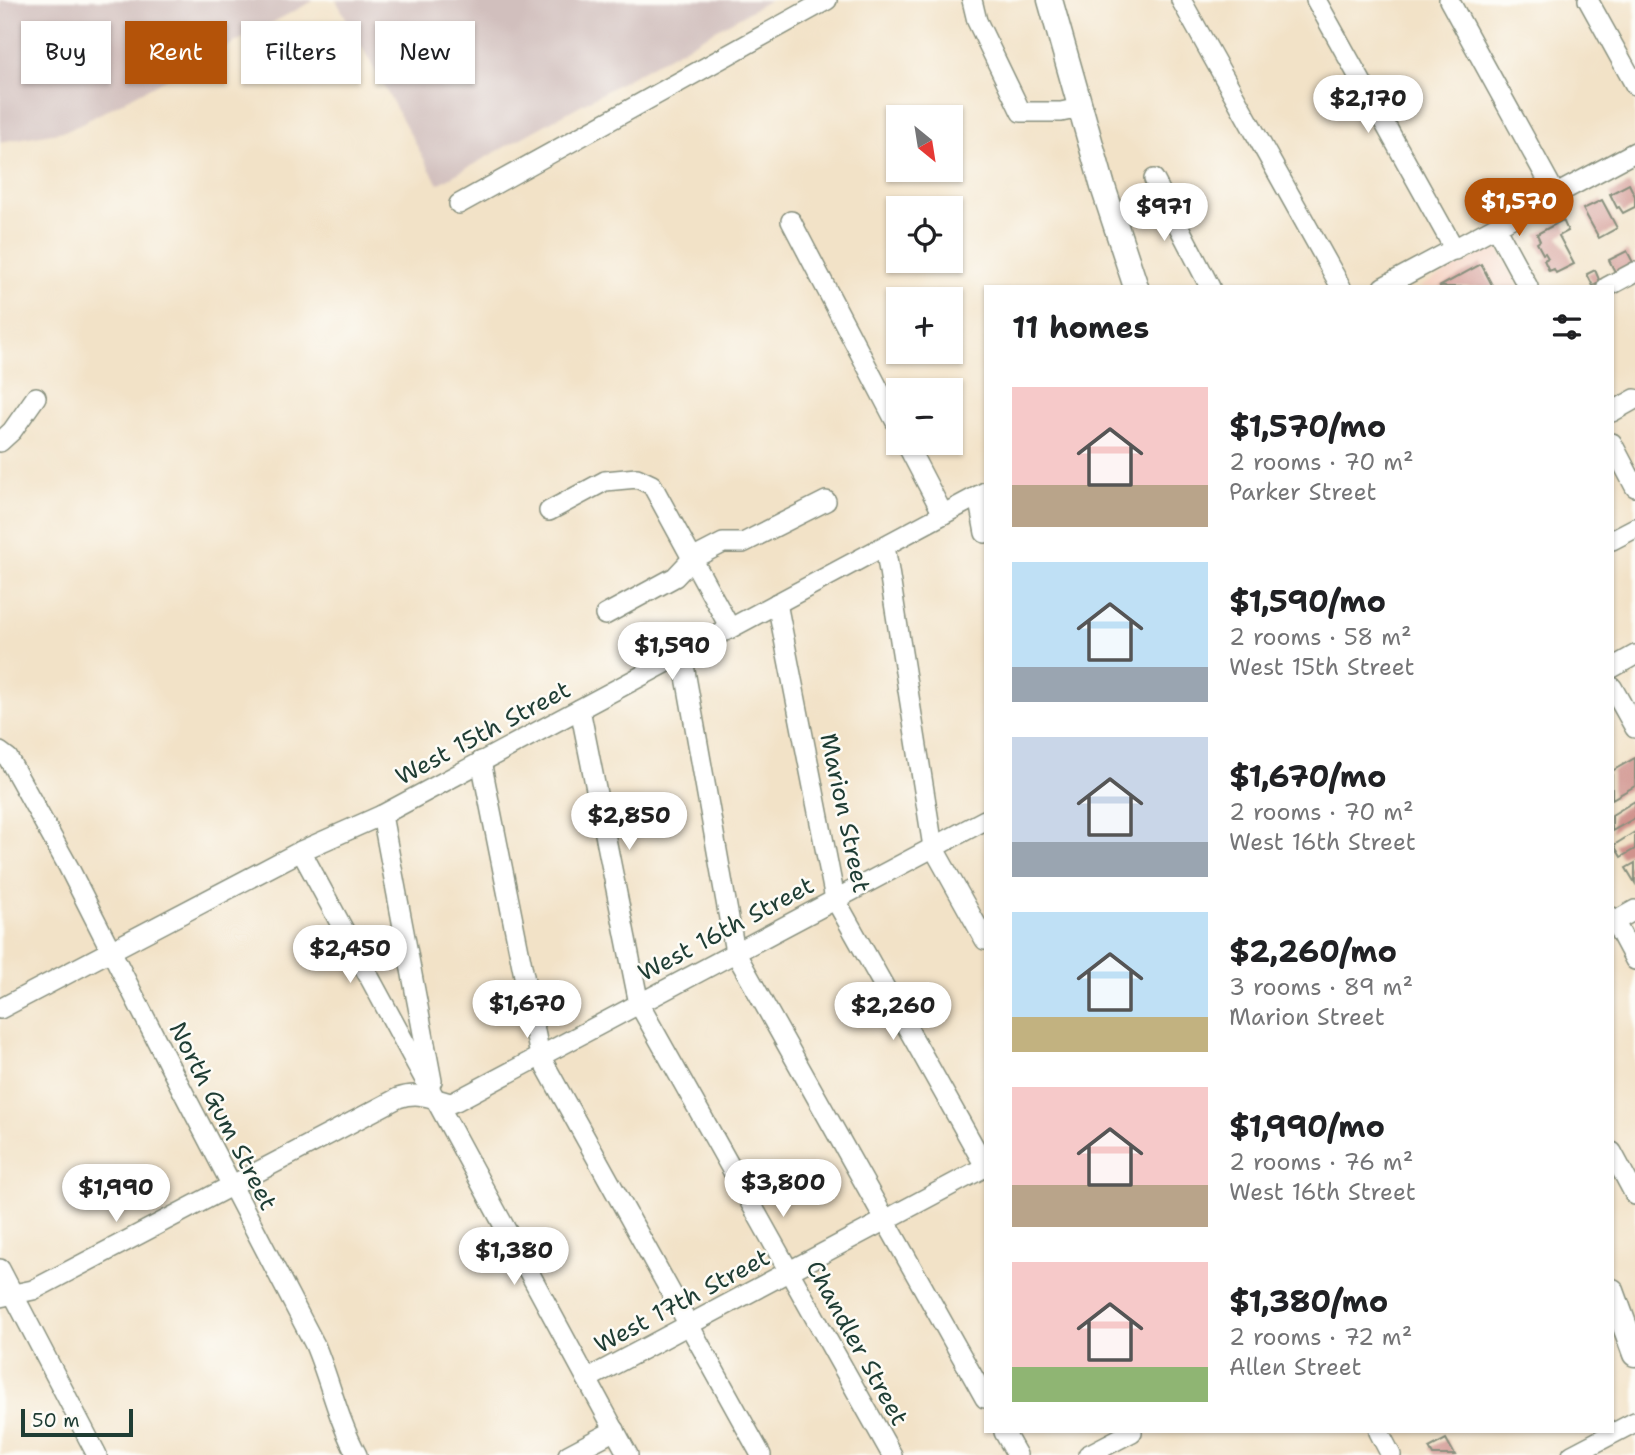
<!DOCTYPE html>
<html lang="en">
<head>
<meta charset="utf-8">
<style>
  :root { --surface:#fff; --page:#f6f6f6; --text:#202124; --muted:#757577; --accent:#b45309 }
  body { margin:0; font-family:"Shantell Sans",sans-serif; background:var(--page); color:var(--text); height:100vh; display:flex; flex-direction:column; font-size:26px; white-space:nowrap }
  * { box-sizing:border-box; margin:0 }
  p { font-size:23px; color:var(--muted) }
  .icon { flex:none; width:38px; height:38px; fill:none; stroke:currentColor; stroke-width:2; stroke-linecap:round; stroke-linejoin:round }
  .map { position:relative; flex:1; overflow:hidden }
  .panel { position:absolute; left:984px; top:285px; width:630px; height:1148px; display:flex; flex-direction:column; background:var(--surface); border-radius:0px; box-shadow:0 2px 5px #0004 }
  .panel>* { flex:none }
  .hud { position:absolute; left:21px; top:21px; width:665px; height:63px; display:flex; gap:14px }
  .needle { width:46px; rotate:150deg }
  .tools { position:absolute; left:886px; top:105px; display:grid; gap:14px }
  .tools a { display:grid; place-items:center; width:77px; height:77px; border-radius:0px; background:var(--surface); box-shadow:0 2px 5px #0004; font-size:35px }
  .scale { position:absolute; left:21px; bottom:18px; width:112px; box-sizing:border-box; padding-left:7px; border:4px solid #1f3d34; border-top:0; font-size:19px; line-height:24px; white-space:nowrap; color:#1f3d34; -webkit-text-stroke:5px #fdfcf7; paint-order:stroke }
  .price { position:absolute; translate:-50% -60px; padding:0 16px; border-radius:24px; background:#fff; color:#222; font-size:23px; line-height:46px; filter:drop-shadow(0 2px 4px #0008) }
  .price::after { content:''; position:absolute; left:50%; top:42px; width:21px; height:16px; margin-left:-10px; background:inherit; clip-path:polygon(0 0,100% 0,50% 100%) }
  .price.active { background:var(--accent); color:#fff }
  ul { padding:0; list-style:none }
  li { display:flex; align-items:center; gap:21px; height:175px; padding:0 28px }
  li span { display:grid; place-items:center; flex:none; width:196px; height:140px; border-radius:0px; color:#555 }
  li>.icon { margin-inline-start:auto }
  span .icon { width:84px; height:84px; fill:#fffc; stroke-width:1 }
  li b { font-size:30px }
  h2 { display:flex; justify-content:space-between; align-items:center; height:84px; padding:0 28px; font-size:30px }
  .pill { padding:0 24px; border-radius:0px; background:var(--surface); box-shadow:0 2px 5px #0004; font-size:24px; line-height:63px }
  .pill.active { background:var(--accent); color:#fff }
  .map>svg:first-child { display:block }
  .built { fill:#f5d2c2 }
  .industrial { fill:#d1bfbd }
  .building { fill:#d0938d }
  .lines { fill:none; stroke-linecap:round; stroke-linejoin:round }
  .minor-casing { stroke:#88907e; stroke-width:22 }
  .major-casing { stroke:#88907e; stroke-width:27 }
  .minor { stroke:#fff; stroke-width:19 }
  .major { stroke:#fff; stroke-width:24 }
  .labels { text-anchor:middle; stroke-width:5; stroke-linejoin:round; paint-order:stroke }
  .street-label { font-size:24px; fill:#1f3d34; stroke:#fdfcf7 }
</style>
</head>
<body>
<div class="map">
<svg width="1635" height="1455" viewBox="0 0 1635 1455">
  <rect width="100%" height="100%" fill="#fdfcf7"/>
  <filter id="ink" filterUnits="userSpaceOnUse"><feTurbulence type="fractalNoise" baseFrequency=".0143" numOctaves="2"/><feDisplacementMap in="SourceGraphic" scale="14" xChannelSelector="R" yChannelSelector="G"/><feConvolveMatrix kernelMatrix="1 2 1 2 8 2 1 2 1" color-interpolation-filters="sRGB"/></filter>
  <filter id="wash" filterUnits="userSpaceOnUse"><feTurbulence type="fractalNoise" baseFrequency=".00686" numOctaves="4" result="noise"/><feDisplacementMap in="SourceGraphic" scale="28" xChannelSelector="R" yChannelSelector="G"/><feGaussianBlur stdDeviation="1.57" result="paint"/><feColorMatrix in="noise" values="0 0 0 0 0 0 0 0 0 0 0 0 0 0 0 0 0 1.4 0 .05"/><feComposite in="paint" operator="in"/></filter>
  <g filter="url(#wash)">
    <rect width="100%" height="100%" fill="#f2e2c7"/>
    <path class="built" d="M1497 246 1518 287H1419Z"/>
    <g class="industrial">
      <path d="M0 0H315L69 130 0 142Z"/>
      <path d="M336 0H770L438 184Z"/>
    </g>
    <g id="blocks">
      <g class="building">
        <path d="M1629 184 1635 196V207L1623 213 1619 207 1617 208 1610 194Z"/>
        <path d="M1602 200 1617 228 1599 238 1583 209Z"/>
        <path d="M1563 220 1568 231 1559 236 1574 264 1556 273 1554 269 1549 271 1544 260 1548 258 1545 253 1543 254 1537 243 1540 241 1537 234Z"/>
        <path d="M1627 251 1635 266 1617 276 1609 260Z"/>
        <path d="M1481 264 1493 287H1439Z"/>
        <path d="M1595 270 1600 282 1593 286 1587 274Z"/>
        <path d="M1635 758V786L1612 799V771Z"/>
        <path d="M1635 801V818L1612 831V815Z"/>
        <path d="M1635 832V849L1621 857 1614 845Z"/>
        <path d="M1635 863V883L1626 868Z"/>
        <path d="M1446 1439 1455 1455H1433L1429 1448Z"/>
      </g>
    </g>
  </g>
  <g filter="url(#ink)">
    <use href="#blocks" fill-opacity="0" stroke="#88907e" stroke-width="2"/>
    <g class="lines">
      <defs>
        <g id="minor">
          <path d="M972 0 977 21 1021 112H1061L1080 108"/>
          <path d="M1181 0 1341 287"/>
          <path d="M1316 0 1455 250"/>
          <path d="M1449 0 1556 195"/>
          <path d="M1588 0 1635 85"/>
          <path d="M1154 179 1210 287"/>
          <path d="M459 204 827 0"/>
          <path d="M791 221 898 426"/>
          <path d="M1496 228 1528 287"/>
          <path d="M1383 287 1635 152"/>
          <path d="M1607 287 1635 272"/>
          <path d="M1612 412 1635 399"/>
          <path d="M0 442 12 431 36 397"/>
          <path d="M906 443 943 514"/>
          <path d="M1612 443 1635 487"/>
          <path d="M978 496 985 533"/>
          <path d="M549 511 605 481 637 478 652 485 730 628"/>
          <path d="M1612 540 1635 528"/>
          <path d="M885 546 933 847 985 940"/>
          <path d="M777 603 835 899 985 1166"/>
          <path d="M605 615 675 577 692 559 723 543H743L826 501"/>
          <path d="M682 654 735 952 985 1398"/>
          <path d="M1612 668 1635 655"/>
          <path d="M1612 687 1635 728"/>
          <path d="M580 709 639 1004 892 1455"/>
          <path d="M0 752 8 758 68 866 168 1063 315 1345C330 1381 338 1420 357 1455"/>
          <path d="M481 761 540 1056 761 1455"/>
          <path d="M382 815 432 1081"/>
          <path d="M301 851 628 1455"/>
          <path d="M1612 917 1635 960"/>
          <path d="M1612 923 1635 910"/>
          <path d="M0 1009 301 851 382 815 985 492"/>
          <path d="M1612 1152 1635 1195"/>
          <path d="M0 1269 97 1455"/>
          <path d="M0 1297 33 1290 398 1098C419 1091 430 1098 451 1103L456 1101 985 820"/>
          <path d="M587 1379 985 1167"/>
          <path d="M1004 1432 1017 1455"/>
          <path d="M1379 1432 1391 1455"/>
          <path d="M568 1455 615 1430"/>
          <path d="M1088 1455 1132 1432"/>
          <path d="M1572 1455 1635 1422"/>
        </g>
        <g id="major">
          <path d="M1050 0 1103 187 1136 287"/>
          <path d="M1612 1291 1635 1354"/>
        </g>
      </defs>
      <use href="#minor" class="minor-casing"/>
      <use href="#major" class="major-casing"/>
      <use href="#minor" class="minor"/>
      <use href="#major" class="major"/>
    </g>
  </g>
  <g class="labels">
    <g class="street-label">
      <text transform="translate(483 733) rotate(-28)" y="8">West 15th Street</text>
      <text transform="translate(845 813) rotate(78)" y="8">Marion Street</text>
      <text transform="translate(726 929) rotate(-28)" y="8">West 16th Street</text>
      <text transform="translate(223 1116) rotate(63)" y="8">North Gum Street</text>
      <text transform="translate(682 1301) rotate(-28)" y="8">West 17th Street</text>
      <text transform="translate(857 1343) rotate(61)" y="8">Chandler Street</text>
    </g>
  </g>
</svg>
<div class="tools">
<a><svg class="needle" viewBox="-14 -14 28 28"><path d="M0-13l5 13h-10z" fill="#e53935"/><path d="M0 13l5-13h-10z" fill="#757577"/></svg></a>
<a><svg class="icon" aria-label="locate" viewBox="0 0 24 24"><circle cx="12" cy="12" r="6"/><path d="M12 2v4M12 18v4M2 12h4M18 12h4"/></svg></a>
<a>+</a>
<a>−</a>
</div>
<div class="scale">50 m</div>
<b class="price" style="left:1368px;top:135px">$2,170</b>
<b class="price active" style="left:1519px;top:238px">$1,570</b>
<b class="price" style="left:1164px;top:243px">$971</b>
<b class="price" style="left:672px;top:682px">$1,590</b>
<b class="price" style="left:629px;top:852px">$2,850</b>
<b class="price" style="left:350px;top:985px">$2,450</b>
<b class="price" style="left:527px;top:1040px">$1,670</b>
<b class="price" style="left:893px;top:1042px">$2,260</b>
<b class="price" style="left:783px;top:1219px">$3,800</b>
<b class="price" style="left:116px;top:1224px">$1,990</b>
<b class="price" style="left:514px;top:1287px">$1,380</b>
<div class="hud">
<a class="pill">Buy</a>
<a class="pill active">Rent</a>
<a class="pill">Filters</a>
<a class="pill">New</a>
</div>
<section class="panel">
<h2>11 homes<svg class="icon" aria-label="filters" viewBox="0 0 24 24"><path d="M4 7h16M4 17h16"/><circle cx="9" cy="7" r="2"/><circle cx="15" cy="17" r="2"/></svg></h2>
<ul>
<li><span style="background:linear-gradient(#f6c9c9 70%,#b9a48a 0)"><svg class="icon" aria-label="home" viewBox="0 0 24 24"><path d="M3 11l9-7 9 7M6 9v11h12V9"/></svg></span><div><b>$1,570/mo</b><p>2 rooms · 70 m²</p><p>Parker Street</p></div></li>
<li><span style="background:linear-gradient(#bfe0f5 75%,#9aa5b1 0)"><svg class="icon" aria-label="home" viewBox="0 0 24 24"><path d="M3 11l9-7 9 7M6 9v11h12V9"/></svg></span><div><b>$1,590/mo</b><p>2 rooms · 58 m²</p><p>West 15th Street</p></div></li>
<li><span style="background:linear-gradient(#c9d6e8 75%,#9aa5b1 0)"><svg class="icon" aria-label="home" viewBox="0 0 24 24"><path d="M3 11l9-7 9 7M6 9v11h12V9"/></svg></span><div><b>$1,670/mo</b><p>2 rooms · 70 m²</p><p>West 16th Street</p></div></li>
<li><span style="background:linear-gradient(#bfe0f5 75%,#c2b280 0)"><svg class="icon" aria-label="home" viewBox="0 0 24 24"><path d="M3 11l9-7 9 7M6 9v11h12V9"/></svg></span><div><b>$2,260/mo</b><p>3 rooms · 89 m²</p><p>Marion Street</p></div></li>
<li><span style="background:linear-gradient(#f6c9c9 70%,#b9a48a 0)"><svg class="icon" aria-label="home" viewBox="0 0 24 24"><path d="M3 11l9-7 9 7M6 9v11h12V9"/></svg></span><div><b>$1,990/mo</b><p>2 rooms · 76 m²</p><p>West 16th Street</p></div></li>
<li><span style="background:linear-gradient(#f6c9c9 75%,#8fb573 0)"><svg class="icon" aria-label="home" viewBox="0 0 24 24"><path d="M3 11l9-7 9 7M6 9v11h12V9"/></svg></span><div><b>$1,380/mo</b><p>2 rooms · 72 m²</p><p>Allen Street</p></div></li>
</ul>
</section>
</div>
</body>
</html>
